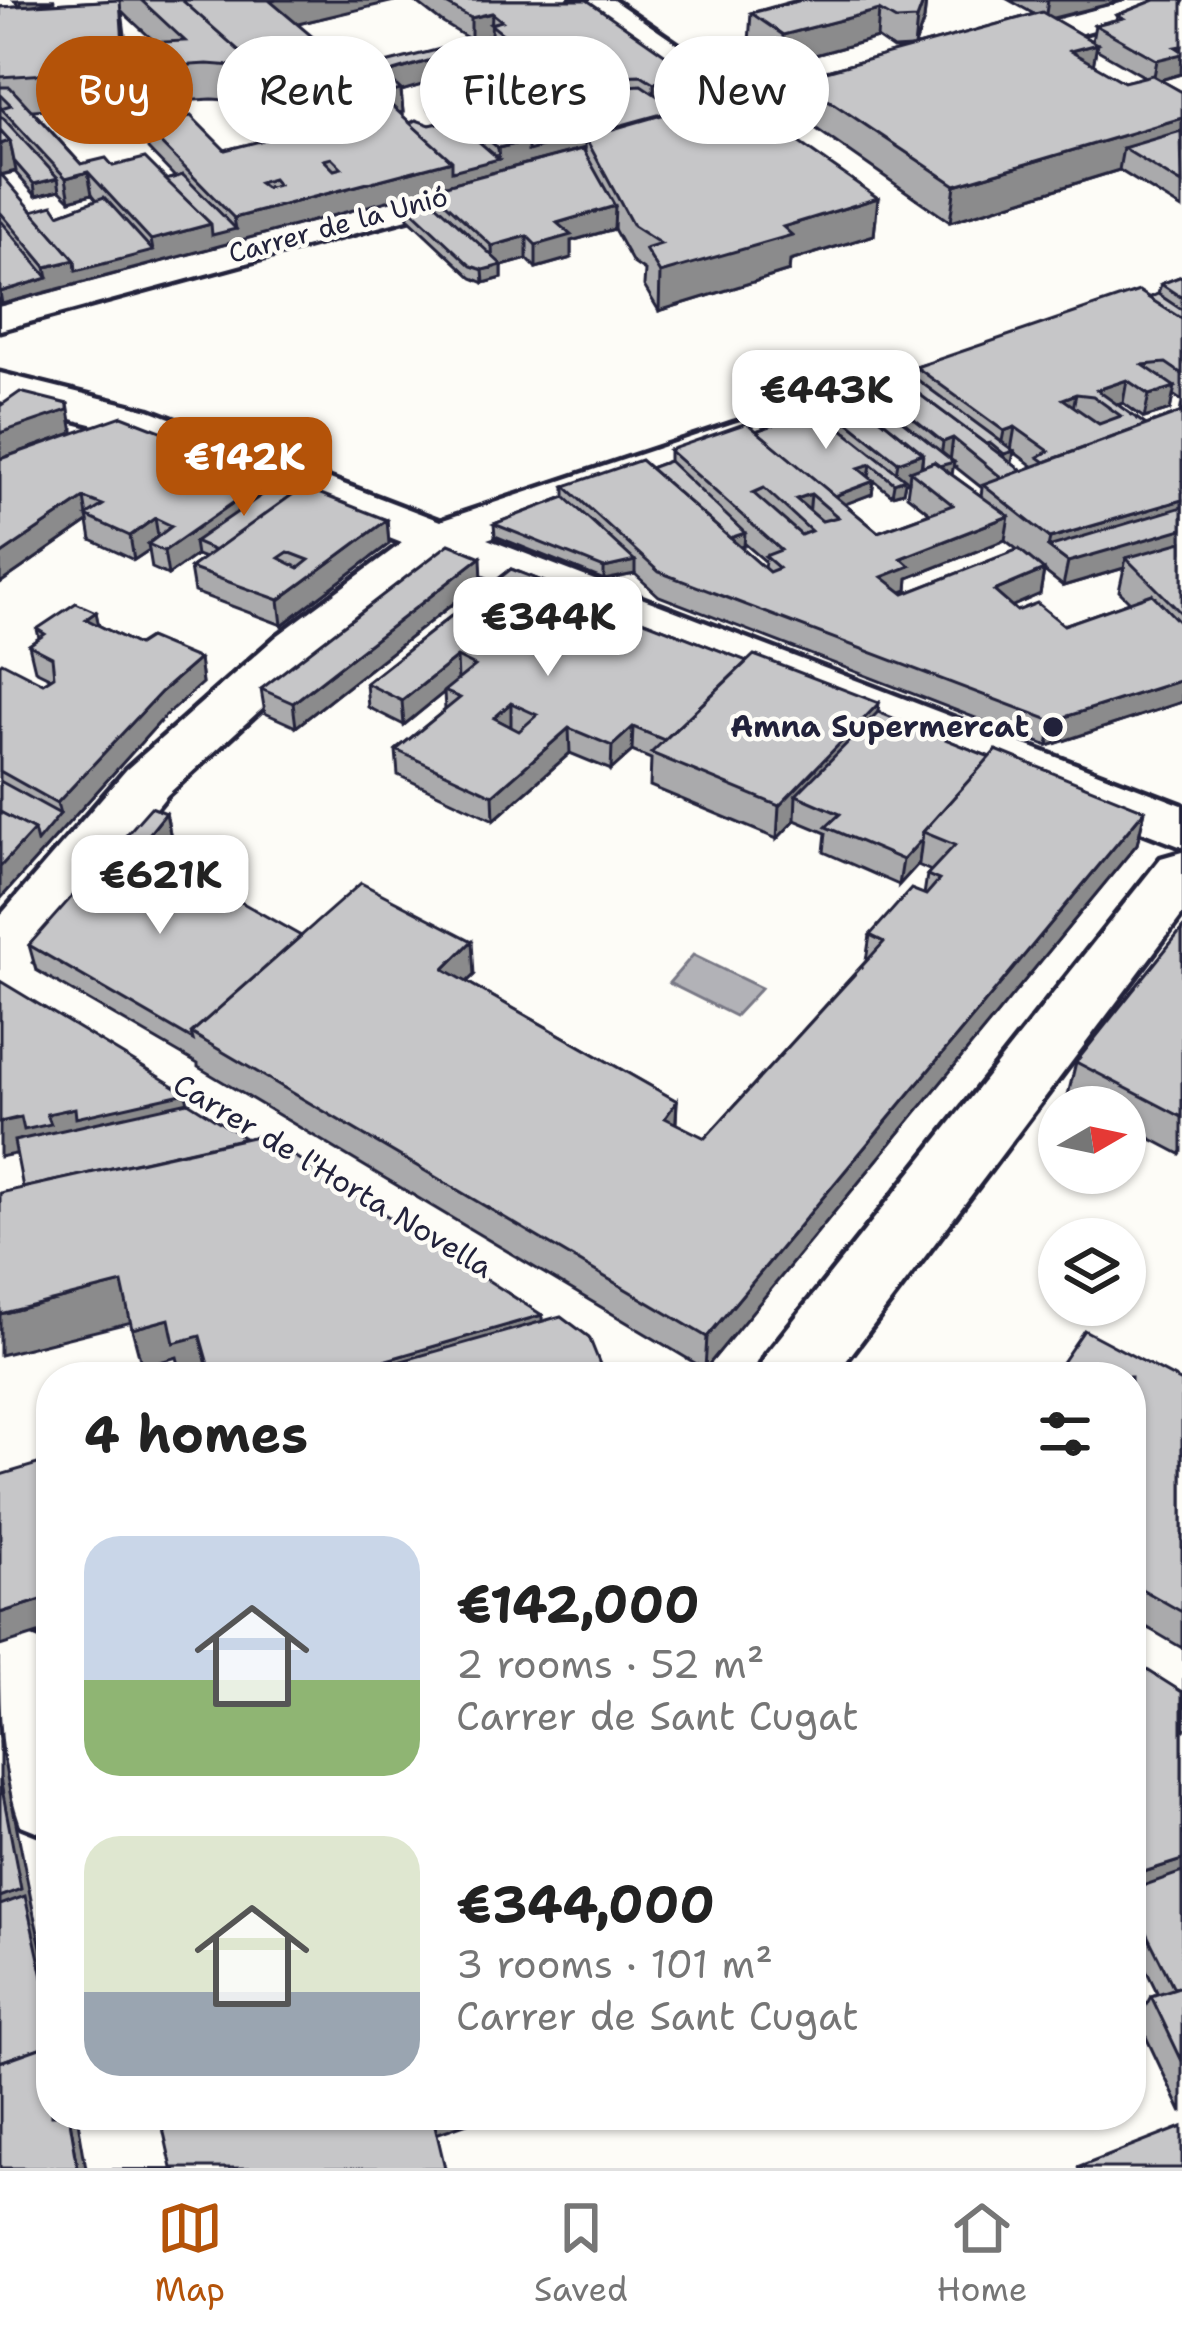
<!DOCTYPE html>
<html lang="en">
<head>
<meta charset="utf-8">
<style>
  :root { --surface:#fff; --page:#f6f6f6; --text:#222; --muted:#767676; --line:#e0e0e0; --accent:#b45309 }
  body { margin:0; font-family:"Shantell Sans",sans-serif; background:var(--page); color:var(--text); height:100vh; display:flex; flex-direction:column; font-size:45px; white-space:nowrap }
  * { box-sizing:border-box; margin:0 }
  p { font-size:39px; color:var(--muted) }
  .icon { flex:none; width:66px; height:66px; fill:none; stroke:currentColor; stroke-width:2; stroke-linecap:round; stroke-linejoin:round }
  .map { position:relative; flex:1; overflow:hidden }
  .details { position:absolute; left:36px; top:1362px; width:1110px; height:768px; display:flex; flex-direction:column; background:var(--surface); border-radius:48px; box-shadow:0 3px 9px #0004 }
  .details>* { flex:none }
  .banner { position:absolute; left:36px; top:36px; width:1110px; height:108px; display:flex; gap:24px }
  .needle { width:78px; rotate:81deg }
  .fabs { position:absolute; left:1038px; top:1086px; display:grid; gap:24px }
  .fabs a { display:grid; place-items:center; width:108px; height:108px; border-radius:50%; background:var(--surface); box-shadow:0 3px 9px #0004; font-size:60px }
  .price { position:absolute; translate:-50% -102px; padding:0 27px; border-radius:24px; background:#fff; color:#222; font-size:39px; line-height:78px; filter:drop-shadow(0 3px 6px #0008) }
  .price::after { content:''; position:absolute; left:50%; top:72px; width:36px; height:27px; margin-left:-18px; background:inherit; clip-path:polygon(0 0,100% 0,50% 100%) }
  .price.on { background:var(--accent); color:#fff }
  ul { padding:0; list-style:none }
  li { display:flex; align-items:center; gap:36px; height:300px; padding:0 48px }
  li span { display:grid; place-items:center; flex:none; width:336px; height:240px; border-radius:36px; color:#555 }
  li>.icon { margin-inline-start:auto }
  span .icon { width:144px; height:144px; fill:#fffc; stroke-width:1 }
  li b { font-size:51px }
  h2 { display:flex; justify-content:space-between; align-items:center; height:144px; padding:0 48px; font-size:51px }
  .tag { padding:0 42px; border-radius:54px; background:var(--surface); box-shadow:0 3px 9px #0004; font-size:42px; line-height:108px }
  .tag.on { background:var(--accent); color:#fff }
  .tab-bar { display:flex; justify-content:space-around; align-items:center; height:168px; border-top:3px solid var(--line); background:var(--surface); font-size:33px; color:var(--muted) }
  .tab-bar a { display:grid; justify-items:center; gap:6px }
  .tab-bar .on { color:var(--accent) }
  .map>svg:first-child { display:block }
  .water { fill:#b2b2b7; stroke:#787885; stroke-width:3 }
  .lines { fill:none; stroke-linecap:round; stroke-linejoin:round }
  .minor-casing { stroke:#22223b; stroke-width:9 }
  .minor { fill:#fdfcf7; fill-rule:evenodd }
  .wall { fill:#aaaaac; stroke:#22223b; stroke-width:3; fill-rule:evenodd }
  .shaded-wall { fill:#8b8b8c; stroke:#22223b; stroke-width:3 }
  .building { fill:#c6c6c8; stroke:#22223b; stroke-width:3; fill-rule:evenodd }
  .poi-dot { fill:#22223b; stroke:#fdfcf7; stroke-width:4.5 }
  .labels { text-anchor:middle; stroke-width:9; stroke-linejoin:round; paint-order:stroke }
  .far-street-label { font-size:27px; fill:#22223b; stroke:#fdfcf7 }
  .poi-label { font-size:30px; font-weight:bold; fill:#22223b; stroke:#fdfcf7; text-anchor:end }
  .street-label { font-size:30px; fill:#22223b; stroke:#fdfcf7 }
</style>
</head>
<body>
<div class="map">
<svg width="1182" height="2168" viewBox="0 0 1182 2168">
  <rect width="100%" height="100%" fill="#fdfcf7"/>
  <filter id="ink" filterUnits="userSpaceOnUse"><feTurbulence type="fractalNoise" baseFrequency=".00833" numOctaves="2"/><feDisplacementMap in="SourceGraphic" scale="24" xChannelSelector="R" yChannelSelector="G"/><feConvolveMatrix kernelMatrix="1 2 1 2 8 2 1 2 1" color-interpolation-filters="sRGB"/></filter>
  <g filter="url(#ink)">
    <path class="water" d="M693 955 761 988 735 1016 669 983Z"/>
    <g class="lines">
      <defs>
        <g id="minor">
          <path d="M571 0H613L757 99 881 65 895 69 901 77 895 85 669 147 655 144 649 135 655 126 719 109Z"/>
          <path d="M1121 0H1181L1176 8 981 60 967 57 962 49 967 41Z"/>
          <path d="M517 163 532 167 538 176 532 185 0 330V302Z"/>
          <path d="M0 373 149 410 440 521 734 423 751 418 768 423 775 433 768 443 487 539 1182 805V847L445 560 315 660 167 795 30 963 692 1355 703 1377H605L0 1005V916L127 769 277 636 402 543 115 430 0 401Z"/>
          <path d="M1182 852V915L834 1377H755L766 1355 1161 858Z"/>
          <path d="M1131 1622 1182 1646V1728L1131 1703Z"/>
          <path d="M27 1635 51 1645V1837L21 1825C0 1767 0 1708 0 1646Z"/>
          <path d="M68 2115H162L173 2168H77Z"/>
        </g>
      </defs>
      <use href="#minor" class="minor-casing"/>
      <use href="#minor" class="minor"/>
    </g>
    <g class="wall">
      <path d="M14 0H55L33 5 117 0H394L298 24 315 53 342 74 482 45 483 67 401 91 403 112H399L410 123 430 125 444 122 428 108 427 87 488 107 506 101 497 94V83L503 81 500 79V58L505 57 491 45V35L471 40 443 23 413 0H587L692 94 878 198 874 235 790 261 789 271 659 311 644 286 645 271 633 263 614 229 571 241V258L536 268 527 259 502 266V278L484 283 472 278 408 218 407 206 432 200 431 189 585 152V148L0 305V118H3L0 116V7L20 6ZM122 11 128 17 155 42 126 43ZM586 92 591 96 534 106 530 103ZM212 99 255 102 286 135 225 150 145 127 148 149 175 177 166 180 113 166 81 164 32 110ZM15 172 36 196 60 190 70 200 92 194 97 200 59 214 32 211 1 175Z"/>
      <path d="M797 0H926L924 20 914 47 1034 14 1009 0H1126L1053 19 1092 41 1095 25 1116 20 1117 15 1155 0 1181 74 1160 80 1182 92V209L1119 170 950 222 795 114 797 79 911 48 893 49 877 38 782 64 749 42 751 13ZM1096 49 1145 77 1124 82 1093 65Z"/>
      <path d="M1182 276V401L1173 395 1170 410 1144 418 1123 403 1118 405 1146 425 1180 413 1182 402V702L1048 746 659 596 635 574 604 580 495 536 494 524 565 497V486L650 468 669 461V450L756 431 818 410 819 399 855 398 867 393 868 382H903L915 378 916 367 1149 298 1158 294 1161 284ZM1014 452 1034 467 1022 471 1011 463ZM953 465 982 488 981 496 952 475ZM869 477 892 495 903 492 905 482 909 481 907 495 930 513 878 532 844 504 872 494 874 481ZM1005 540 1018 550 904 594 902 592 907 590 908 578ZM744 543 765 561 764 568 740 547 744 546ZM1124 568 1119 591 1130 602 1064 625 1017 611 1012 606 1040 594 1044 571 1063 586Z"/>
      <path d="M73 427V433L387 520 389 544 282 625 194 592 190 568 204 558 196 555 168 575 152 568 149 550 134 560 91 540 88 522 0 583Z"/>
      <path d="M511 569 990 757 1145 810 1137 844 705 1369 198 1067V1064L36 970 29 945 166 813 171 838 154 858 178 870 182 891 211 907 301 936 474 975 467 982 677 1101 676 1124 705 1138 866 961 870 935 924 895 927 875 931 871 918 865 919 863 899 885 824 852 826 833 795 820 777 839 650 786 651 759 632 751 611 770 570 753 494 820 398 775 396 750 445 710 444 692 404 725 368 707 366 683Z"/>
      <path d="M482 581 296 727 265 713 261 689Z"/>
      <path d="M96 612 98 625 138 645 199 659 202 683 165 716 0 899V664L43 683 51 678 35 670 29 645 39 638 37 629Z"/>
      <path d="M1182 929V1151L1180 1154 1125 1125V1107H1090L1068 1095 1076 1062Z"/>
      <path d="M1131 1377 1182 1382V1648L1131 1618Z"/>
      <path d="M1131 1662 1182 1692V2113L1138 2020 1151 1996 1158 1994 1131 1939Z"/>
    </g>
    <g class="shaded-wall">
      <path d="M20 0H55L22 8Z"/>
      <path d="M276 0H394V1L273 30 270 1Z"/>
      <path d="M924 0H926L924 20 914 48 917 19Z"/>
      <path d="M1048 0H1126L1045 20Z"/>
      <path d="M879 10 877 38 782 64 783 35Z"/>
      <path d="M492 13 491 35 471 40V18Z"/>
      <path d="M314 38 317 67 259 68 238 56Z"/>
      <path d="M525 41V62L515 65 514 43Z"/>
      <path d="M1097 44 1091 78 1070 51Z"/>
      <path d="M482 45 483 67 401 91 403 112 382 117 380 95 384 74Z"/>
      <path d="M1182 46 1181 74 1153 82 1157 60 1176 47Z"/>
      <path d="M603 67V88L586 81V92L530 103 529 82Z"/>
      <path d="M693 74 692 95 654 105V83Z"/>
      <path d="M468 91 469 112 456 94Z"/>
      <path d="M718 101 585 137V148L2 304 0 292 48 278 46 267 75 260 153 251 151 240 211 224 236 229 234 218 452 161 499 159 498 148 528 141Z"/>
      <path d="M1182 118V151L1123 148 1119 170 950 222 955 185Z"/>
      <path d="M10 141 16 171 0 175V144Z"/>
      <path d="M88 172 92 194 70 200 66 178Z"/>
      <path d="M58 178 60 190 36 196 34 184Z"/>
      <path d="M878 198 874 235 790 261 789 271 659 311 660 273 783 227Z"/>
      <path d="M615 206 614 229 571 241V258L536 268V245L557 223Z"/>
      <path d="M527 236V259L502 266V278L484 283 483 270 493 268 492 246Z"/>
      <path d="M1127 380 1123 403 1109 408 1097 390Z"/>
      <path d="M1175 387 1170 410 1144 418 1149 395Z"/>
      <path d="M1076 394 1071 417 1063 399Z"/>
      <path d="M68 404 73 433 0 459V433Z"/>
      <path d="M1015 427 1011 450 1000 451 1004 431Z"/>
      <path d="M953 438 950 462H954L952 475 925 481 940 465 943 442Z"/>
      <path d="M1014 451 1012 463 1002 466 1004 454Z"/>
      <path d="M923 453 920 477 910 471 909 481 905 482 903 492 892 495 898 462Z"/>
      <path d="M871 464 869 477 858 468Z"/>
      <path d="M283 468 286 492 194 542 196 555 168 575 164 551Z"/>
      <path d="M874 481 872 494 830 510 824 500Z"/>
      <path d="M811 494 809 517 796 499Z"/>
      <path d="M84 498 88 522 0 583V555Z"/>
      <path d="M1182 500V551L1126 558 1124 568 1063 586 1068 562 1048 547 1050 538Z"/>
      <path d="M1009 516 1005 540 908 578 907 590 879 601 882 577 901 558Z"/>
      <path d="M155 518 159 542 148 544 149 550 134 560 130 536Z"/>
      <path d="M387 520 389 544 282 625 279 600Z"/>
      <path d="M745 533 744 546 719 554 720 541Z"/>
      <path d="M481 557 482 581 296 727 293 703Z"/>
      <path d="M635 561V574L604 580V568Z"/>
      <path d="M1044 570 1040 594 990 616 994 591Z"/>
      <path d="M96 612 101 636 86 619Z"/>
      <path d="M457 657 458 681 404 725 402 701Z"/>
      <path d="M199 659 202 683 165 716 0 899V867L34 830 60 814 57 803 161 692Z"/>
      <path d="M1182 680V702L1048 746 1052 721Z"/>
      <path d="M511 703V727L494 718Z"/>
      <path d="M879 703 875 736 796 795 795 820 777 839 779 806Z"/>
      <path d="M633 727 632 751 611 770 612 746Z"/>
      <path d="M569 728 570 753 494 820 493 795Z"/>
      <path d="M1145 810 1137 844 705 1369 707 1337Z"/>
      <path d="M166 813 171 838 142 874 137 849Z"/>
      <path d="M922 839 919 863 899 885 903 860Z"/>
      <path d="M178 870 183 895 165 881Z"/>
      <path d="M472 941 474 975 446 1002 444 969Z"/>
      <path d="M186 1093 192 1126 30 1151 0 1157V1122L75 1108Z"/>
      <path d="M677 1101 675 1134 665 1118Z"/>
      <path d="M122 1283 132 1322 0 1355V1314Z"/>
      <path d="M542 1315 543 1353 461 1377H328Z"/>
      <path d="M169 1319 200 1336 209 1374 197 1377H182L177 1357 142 1367 132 1329Z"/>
      <path d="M231 1370 233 1377H212L211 1375Z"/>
      <path d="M51 1597V1630L0 1646V1613Z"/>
      <path d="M0 1741 34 1915 51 1992V2013L0 1927Z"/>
      <path d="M1182 1860V1886L1131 1903V1876Z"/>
      <path d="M69 2115H77L86 2168H78Z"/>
      <path d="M440 2115H490L436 2134 433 2117Z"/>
    </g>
    <g class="building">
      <path d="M120 0 123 44 185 41 141 0H182L259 68 207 64 0 77V7Z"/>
      <path d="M182 0H276L270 1 314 38 243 54Z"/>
      <path d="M439 0H587L693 74 654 83 641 75 615 76 603 67 529 82 500 58 534 48 525 41 514 43 490 24 502 21 492 13 471 18Z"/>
      <path d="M802 0H924L917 19 896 20 879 10 783 35 751 13Z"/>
      <path d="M1155 0H1182V46L1176 47 1182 51V54L1157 60 1095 25 1123 18 1117 15Z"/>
      <path d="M1042 12 1097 44 1070 51 1124 82 1152 75 1182 92V118L955 185 797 79Z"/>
      <path d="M476 40 482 45 384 74 401 90 380 95 452 161 234 218 145 127 191 116 225 150 303 130 252 83 260 81 259 68 251 61 308 47 342 74ZM332 158 342 168 334 170 324 160ZM273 179 278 185 266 188 259 183Z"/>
      <path d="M603 77 615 87 641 85 665 101 703 91 716 99 528 151V141L488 107 522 96 534 106 603 94 586 81Z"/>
      <path d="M512 79 529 92 510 93 497 83Z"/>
      <path d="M462 85 468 91 456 94 465 101 477 98 528 141 498 148 427 87Z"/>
      <path d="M0 87H10L81 164 106 158 113 166 145 158 211 224 151 240 88 172 66 178 1 108 11 105 0 94Z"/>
      <path d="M731 95 878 198 783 227 792 235 660 273 645 249 661 244 633 226 585 137Z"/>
      <path d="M0 118H3L58 178 34 184 14 161 10 141 0 130Z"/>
      <path d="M416 120 430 125 454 120 499 159 452 171V161L410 123Z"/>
      <path d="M0 130 10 141 0 144Z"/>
      <path d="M1181 131 1182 184 1123 148Z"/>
      <path d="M583 149 615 206 557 223 571 235 536 245 527 236 492 246 431 189Z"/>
      <path d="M0 173 75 260 46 267 0 212Z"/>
      <path d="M183 175 236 229 212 235 211 224 166 180Z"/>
      <path d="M104 197 153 251 76 271 75 260 32 211 53 205 59 214Z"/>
      <path d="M432 200 502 265 483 270 471 266 407 206Z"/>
      <path d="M0 222H2L48 278 0 292Z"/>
      <path d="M1182 276V298L1161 284Z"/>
      <path d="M1139 291 1182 319V374L1166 363 1143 365 1175 387 1149 395 1127 380 1097 390 1146 425 1045 462 1038 457 1049 451 1015 427 1004 431 916 367ZM1076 394 1093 396 1121 416 1099 424 1063 399Z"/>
      <path d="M1158 294 1182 310V319L1149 298Z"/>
      <path d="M893 374 1022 471 1002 478 953 438 943 442 868 382Z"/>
      <path d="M915 378 1014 451 1004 454 991 443 986 444 903 382Z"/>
      <path d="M846 390 923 453 898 462 819 399Z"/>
      <path d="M20 392 68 404V410L0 433V406Z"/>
      <path d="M867 393 954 462 939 466 934 462 924 466 922 464 923 453 855 398Z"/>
      <path d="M818 410 905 479 894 483 871 464 858 468 874 481 834 496 756 431Z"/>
      <path d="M1182 412V500L1050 538 983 485Z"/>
      <path d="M122 416 238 461 245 456 283 468 164 551 148 544 172 526 155 518 130 536 86 516 103 505 84 498 0 555V459Z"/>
      <path d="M747 423 878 532 953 505 910 471 934 462 1009 516 901 558 910 566 882 577 904 594 1019 549 1044 570 994 591 1017 611 1037 603 1064 625 1152 594 1182 625V680L1052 721 659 572 565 486 641 460 769 572 779 568 765 556 781 550 669 450ZM764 488 811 531 801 535 753 493ZM811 494 838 517 822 521 796 499Z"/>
      <path d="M669 461 745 533 730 538 650 468Z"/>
      <path d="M275 486 294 494 215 551 194 542Z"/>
      <path d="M303 487 387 520 279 600 190 568ZM288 552 309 560 299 568 279 558Z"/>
      <path d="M565 497 635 561 604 568 494 524Z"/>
      <path d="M1182 507V529L1068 562 1048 547Z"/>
      <path d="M1182 542V614L1126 558Z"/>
      <path d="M449 544 481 557 293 703 261 689Z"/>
      <path d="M511 569 747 661 664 740 633 727 612 746 569 728 493 795 396 750 460 698 444 691 475 666 457 657 402 701 366 683ZM511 703 537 715 519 731 494 718Z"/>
      <path d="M76 603 96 612 86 619 138 645 149 638 199 659 161 692 57 803 0 771V664L2 662 43 683 54 676 52 657 29 645 45 634 37 629Z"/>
      <path d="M754 655 879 703 779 806 651 753Z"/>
      <path d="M878 712 990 757 923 832 922 839 903 860 826 827 840 814 796 795Z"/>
      <path d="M996 750 1145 810 707 1337 191 1033 361 883 472 941 444 969 677 1101 665 1118 705 1138 884 942 870 935 911 889 926 895 939 880 927 875 955 845 923 832Z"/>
      <path d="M0 781 60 814 37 842 34 830 0 812Z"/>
      <path d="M151 807 166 813 137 849 178 870 165 881 211 907 225 893 301 936 191 1033 193 1040 29 945Z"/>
      <path d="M0 812 34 830 0 867Z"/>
      <path d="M1182 929V1117L1076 1062Z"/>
      <path d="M0 981 186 1093 76 1118 75 1108 47 1114 51 1124 24 1130 21 1117 0 1122Z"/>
      <path d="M188 1102 245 1138 23 1188 14 1141Z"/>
      <path d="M261 1135 542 1315 328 1377H233L231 1370 211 1375 200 1336 174 1343 169 1319 132 1329 122 1283 0 1314V1193Z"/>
      <path d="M561 1316 589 1337 605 1377H345Z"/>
      <path d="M1084 1330 1182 1382V1612L1131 1583V1377H1052Z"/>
      <path d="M51 1460V1597L0 1613V1475Z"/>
      <path d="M1133 1661 1182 1692V1860L1131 1876V1662Z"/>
      <path d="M0 1778 21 1889 0 1897Z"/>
      <path d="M1182 1872V1986L1174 1988 1131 1903V1890Z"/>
      <path d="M25 1896 51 2013V2044L0 2062V1905Z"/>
      <path d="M1182 1986V2061L1151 1996Z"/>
      <path d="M51 2044V2115H69L78 2168H0V2062Z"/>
      <path d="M160 2115H440L433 2117 445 2168H172Z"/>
      <path d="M1182 2127V2168H1077Z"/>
    </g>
  </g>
  <circle class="poi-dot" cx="1053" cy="727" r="12"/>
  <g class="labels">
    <g class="far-street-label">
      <text transform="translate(338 225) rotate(-15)" y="9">Carrer de la Unió</text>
    </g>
    <g class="poi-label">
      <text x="1029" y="737">Amna Supermercat</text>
    </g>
    <g class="street-label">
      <text transform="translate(333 1176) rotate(31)" y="10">Carrer de l'Horta Novella</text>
    </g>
  </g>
</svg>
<div class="fabs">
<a><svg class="needle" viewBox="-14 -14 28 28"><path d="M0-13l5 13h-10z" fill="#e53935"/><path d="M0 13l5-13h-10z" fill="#767676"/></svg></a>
<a><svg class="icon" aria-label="layers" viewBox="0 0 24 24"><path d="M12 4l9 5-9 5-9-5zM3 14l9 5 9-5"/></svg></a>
</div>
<b class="price" style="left:826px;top:452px">€443K</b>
<b class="price on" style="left:244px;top:519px">€142K</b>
<b class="price" style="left:548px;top:679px">€344K</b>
<b class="price" style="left:160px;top:937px">€621K</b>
<div class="banner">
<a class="tag on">Buy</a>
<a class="tag">Rent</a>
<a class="tag">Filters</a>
<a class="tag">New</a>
</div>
<section class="details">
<h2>4 homes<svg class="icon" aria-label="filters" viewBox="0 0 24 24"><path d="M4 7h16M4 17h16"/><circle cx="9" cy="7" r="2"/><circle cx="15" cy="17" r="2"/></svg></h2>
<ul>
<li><span style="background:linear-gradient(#c9d6e8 60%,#8fb573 0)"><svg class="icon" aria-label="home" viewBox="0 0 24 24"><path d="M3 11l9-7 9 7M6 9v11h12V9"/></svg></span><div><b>€142,000</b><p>2 rooms · 52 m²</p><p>Carrer de Sant Cugat</p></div></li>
<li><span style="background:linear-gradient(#dfe7d0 65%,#9aa5b1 0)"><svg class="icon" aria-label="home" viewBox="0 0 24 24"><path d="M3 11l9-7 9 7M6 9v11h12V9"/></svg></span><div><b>€344,000</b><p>3 rooms · 101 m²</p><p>Carrer de Sant Cugat</p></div></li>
</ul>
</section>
</div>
<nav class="tab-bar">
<a class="on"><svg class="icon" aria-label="map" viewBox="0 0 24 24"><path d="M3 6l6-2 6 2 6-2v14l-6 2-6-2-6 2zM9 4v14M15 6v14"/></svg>Map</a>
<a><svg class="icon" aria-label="saved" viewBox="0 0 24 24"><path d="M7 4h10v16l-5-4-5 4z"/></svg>Saved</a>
<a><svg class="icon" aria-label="home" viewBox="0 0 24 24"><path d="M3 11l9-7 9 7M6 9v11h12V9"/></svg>Home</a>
</nav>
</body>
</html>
